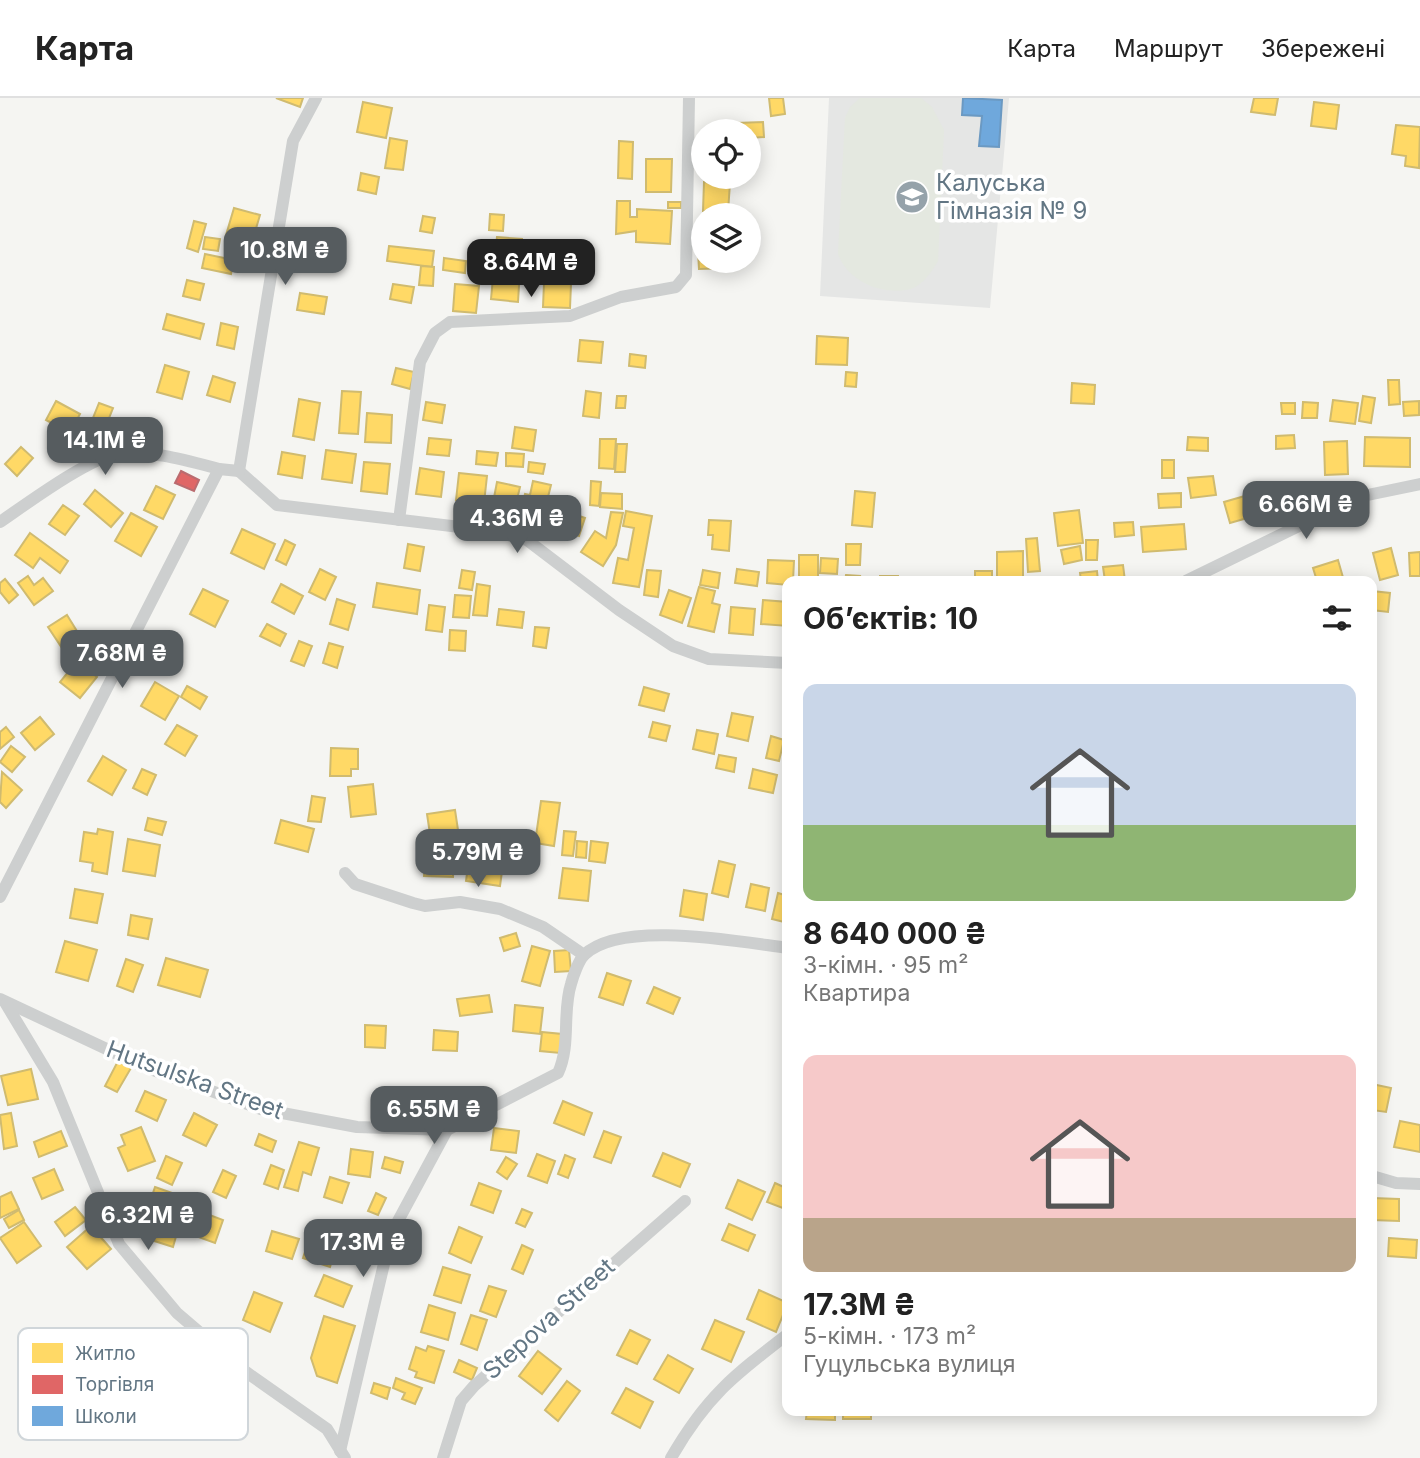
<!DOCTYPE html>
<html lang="uk">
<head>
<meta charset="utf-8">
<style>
  :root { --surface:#fff; --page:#f2f2f2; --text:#222; --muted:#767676; --line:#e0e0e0; --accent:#565c5f }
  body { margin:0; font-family:Inter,sans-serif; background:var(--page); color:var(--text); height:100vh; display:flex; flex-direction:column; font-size:26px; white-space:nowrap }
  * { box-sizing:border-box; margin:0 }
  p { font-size:23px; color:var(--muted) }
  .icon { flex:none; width:38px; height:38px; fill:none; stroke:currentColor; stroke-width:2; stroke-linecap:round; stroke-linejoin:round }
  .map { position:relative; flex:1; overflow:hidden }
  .panel { position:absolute; left:782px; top:478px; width:595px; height:840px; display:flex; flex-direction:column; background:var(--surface); border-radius:14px; box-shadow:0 4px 18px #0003 }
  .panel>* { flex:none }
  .tools { position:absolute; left:691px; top:21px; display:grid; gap:14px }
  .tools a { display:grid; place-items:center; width:70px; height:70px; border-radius:50%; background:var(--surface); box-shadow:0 4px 18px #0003; font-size:35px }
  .price { position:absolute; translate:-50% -60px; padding:0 16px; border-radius:14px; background:var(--accent); color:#fff; font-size:23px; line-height:46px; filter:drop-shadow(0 2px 4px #0008) }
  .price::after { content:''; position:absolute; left:50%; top:42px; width:21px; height:16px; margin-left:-10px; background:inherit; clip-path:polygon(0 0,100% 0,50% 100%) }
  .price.selected { background:#222; color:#fff }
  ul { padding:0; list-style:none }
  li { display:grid; align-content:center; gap:14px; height:371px; padding:0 21px }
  li span { display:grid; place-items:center; height:217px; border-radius:14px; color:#555 }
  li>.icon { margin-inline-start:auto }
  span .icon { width:126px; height:126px; fill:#fffc; stroke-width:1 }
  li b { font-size:30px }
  h2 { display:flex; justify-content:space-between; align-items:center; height:84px; padding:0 21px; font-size:30px }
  header { display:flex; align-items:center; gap:42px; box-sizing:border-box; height:98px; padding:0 35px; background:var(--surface); border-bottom:2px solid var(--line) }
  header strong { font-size:33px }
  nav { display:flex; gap:38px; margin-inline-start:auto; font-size:24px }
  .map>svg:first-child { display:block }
  .built { fill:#e5e6e5 }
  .green { fill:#e4e8e0 }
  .homes { fill:#ffd966; stroke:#d0bb6f; stroke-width:2 }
  .shops { fill:#e06666; stroke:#ba6b6f; stroke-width:2 }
  .schools { fill:#6fa8dc; stroke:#6b99c2; stroke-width:2 }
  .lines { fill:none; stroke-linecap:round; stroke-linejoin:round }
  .street { stroke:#cdcfcf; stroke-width:12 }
  .labels { text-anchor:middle; stroke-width:7; stroke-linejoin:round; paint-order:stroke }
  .poi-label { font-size:24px; fill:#627684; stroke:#fff; text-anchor:start }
  .street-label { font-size:24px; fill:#627684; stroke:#fff }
  .key { fill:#fff; stroke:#d0d6da; stroke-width:2 }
  .key-label { font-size:19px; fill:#627684 }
</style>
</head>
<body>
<header>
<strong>Карта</strong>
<nav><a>Карта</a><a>Маршрут</a><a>Збережені</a></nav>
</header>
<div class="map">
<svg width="1420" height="1360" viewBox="0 0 1420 1360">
  <rect width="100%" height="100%" fill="#f5f5f2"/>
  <path class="built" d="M829 0H1009L990 210 820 198Z"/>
  <path class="green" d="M860 0H921L932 9 944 32 938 163C932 173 923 187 911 191 883 198 848 184 838 156L845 20 850 9Z"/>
  <g class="homes">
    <path d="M276 0H303L300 9Z"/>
    <path d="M769 0H783L785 16 771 18Z"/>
    <path d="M1254 0H1278L1275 17 1251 14Z"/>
    <path d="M363 4 392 10 386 40 357 34Z"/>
    <path d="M1314 4 1339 7 1336 31 1311 28Z"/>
    <path d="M763 24 764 39 749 40V33H736V25Z"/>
    <path d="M1396 27 1420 29 1419 70 1405 68 1406 58 1392 56Z"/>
    <path d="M390 40 407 43 403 72 385 70Z"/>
    <path d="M619 43 633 44 632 81 618 80Z"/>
    <path d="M646 61H672L671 94H646Z"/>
    <path d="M361 75 379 79 376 96 358 92Z"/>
    <path d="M704 84 730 85 728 114 703 113Z"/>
    <path d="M617 103H630V119H637V111L672 113 670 146 636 144V133L616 136Z"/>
    <rect x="668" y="104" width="13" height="6"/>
    <path d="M234 110 260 117 252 144 226 137Z"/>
    <path d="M490 116 504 117 503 133 489 132Z"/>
    <path d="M423 118 435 120 432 135 420 133Z"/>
    <path d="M194 123 206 126 198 154 187 150Z"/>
    <path d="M704 135V163H731V170L699 171 697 136Z"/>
    <path d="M205 139 220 141 218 153 203 151Z"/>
    <path d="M497 139 522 141 521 158 495 156Z"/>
    <path d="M389 148 434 153 432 169 387 163Z"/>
    <path d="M309 150 333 154 330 171 307 166Z"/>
    <path d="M553 152 579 154 578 169 552 167Z"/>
    <path d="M205 156 234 162 231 176 202 170Z"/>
    <path d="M444 160 466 163 465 175 443 172Z"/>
    <path d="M421 168 434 169 433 188 419 187Z"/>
    <path d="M494 169 520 171 518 204 491 201Z"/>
    <path d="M187 182 204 186 200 202 183 198Z"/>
    <path d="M544 185 571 186 570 210 543 209Z"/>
    <path d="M393 186 414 189 411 205 390 201Z"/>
    <path d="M455 186 479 188 476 215 453 213Z"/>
    <path d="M300 195 327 199 324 216 297 212Z"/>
    <path d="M167 216 204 226 200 241 163 231Z"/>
    <path d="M221 225 238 229 234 251 217 247Z"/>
    <path d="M817 238 848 240 847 267 816 266Z"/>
    <path d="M580 242 603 244 601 265 578 263Z"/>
    <path d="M630 256 646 258 645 270 629 268Z"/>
    <path d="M165 267 189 274 182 301 157 294Z"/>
    <path d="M396 270 414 274 410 291 392 286Z"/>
    <path d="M846 274 857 275 856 289 845 288Z"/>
    <path d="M213 278 235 285 230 304 207 297Z"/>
    <path d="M1388 282H1399L1400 306 1389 307Z"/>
    <path d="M1072 285 1095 287 1094 306 1071 305Z"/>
    <path d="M342 293 361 294 358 336 339 335Z"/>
    <path d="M586 293 601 295 599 320 583 318Z"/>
    <path d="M617 298H626L625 310H616Z"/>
    <path d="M1363 298 1375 300 1371 325 1359 323Z"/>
    <path d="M299 301 320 305 314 342 293 338Z"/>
    <path d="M1333 302 1358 305 1355 326 1330 323Z"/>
    <path d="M56 303 80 316 70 335 46 322Z"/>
    <path d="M1419 303V317L1404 318 1403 304Z"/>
    <path d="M426 304 445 307 442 325 423 322Z"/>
    <path d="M1303 304 1318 305 1317 320H1302Z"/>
    <path d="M99 305 113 310 105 330 91 325Z"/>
    <path d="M1281 305H1295V316H1282Z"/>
    <path d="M367 315 392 317 391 345 365 344Z"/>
    <path d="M515 329 536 332 533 353 512 350Z"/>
    <path d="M1294 337 1295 350 1276 351V338Z"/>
    <path d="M1188 339 1208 340V353L1187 352Z"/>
    <path d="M1365 339 1410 340V369L1364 368Z"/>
    <path d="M429 340 451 342 449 358 427 356Z"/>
    <path d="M600 341H616L614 371 599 370Z"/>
    <path d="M1347 343 1348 376 1325 377 1324 344Z"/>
    <path d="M617 346H627L625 374H615Z"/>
    <path d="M21 349 33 360 17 378 5 366Z"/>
    <path d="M326 352 356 356 352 385 322 381Z"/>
    <path d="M477 353 498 355 496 368 476 366Z"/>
    <path d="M282 354 305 358 302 380 278 376Z"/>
    <path d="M506 355 524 356 523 369 506 368Z"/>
    <rect x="1162" y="362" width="12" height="18"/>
    <path d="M364 364 390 366 387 396 361 393Z"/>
    <path d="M529 364 545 366 543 376 528 374Z"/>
    <path d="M420 370 444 374 441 399 416 396Z"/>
    <path d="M459 375 487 378 484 405 456 402Z"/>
    <path d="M1213 378 1216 397 1191 400 1188 380Z"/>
    <path d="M533 383 551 387 542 423 520 417 525 396 530 397Z"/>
    <path d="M591 383 601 384 599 408 590 407Z"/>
    <path d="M497 384 520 389 514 414 492 410Z"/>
    <path d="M156 388 175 397 163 421 144 412Z"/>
    <path d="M95 392 123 415 111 429 84 406Z"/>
    <path d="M855 393 875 395 872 429 852 427Z"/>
    <path d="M1262 393 1268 414 1230 425 1224 404Z"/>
    <path d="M601 395 622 396V411L600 409Z"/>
    <path d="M1181 395V409L1159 410 1158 396Z"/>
    <path d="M63 407 79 418 65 437 49 426Z"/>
    <path d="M561 412 585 420 579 438 555 429Z"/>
    <path d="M1079 412 1083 445 1058 448 1054 415Z"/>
    <path d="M626 413 652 418 639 489 613 485 618 460 628 462 634 430 623 428Z"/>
    <path d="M611 414 623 415 616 447 603 468 581 454 595 433 606 440Z"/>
    <path d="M131 415 157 429 141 458 115 443Z"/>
    <path d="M709 422 731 423 729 453 712 451 713 437H708Z"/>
    <path d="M1133 424 1134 437 1115 439 1114 425Z"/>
    <path d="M1184 426 1186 451 1143 454 1141 429Z"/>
    <path d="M242 431 275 446 264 471 231 455Z"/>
    <path d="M30 435 68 463 60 475 40 460 33 470 15 457Z"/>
    <path d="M1037 440 1040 473 1028 474 1026 441Z"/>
    <path d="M285 442 295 447 286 467 276 462Z"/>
    <path d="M1086 442H1098L1097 462H1086Z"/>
    <path d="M408 446 424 449 420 473 404 470Z"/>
    <path d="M846 446H861L860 467H846Z"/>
    <path d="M1080 448 1082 462 1064 466 1061 452Z"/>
    <path d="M1391 450 1398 477 1380 482 1373 455Z"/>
    <path d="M1023 453V479L997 480V454Z"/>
    <path d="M1420 454V478H1410L1409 455Z"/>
    <rect x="799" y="457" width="19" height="22"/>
    <path d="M821 460 838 461 837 476 820 475Z"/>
    <path d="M768 462 794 463 793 483H788V487L767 485Z"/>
    <path d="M1338 462 1344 483H1317L1313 470Z"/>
    <path d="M1123 467 1125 483H1105L1103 469Z"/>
    <path d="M320 471 336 479 325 502 309 494Z"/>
    <path d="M737 471 759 474 757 488 735 485Z"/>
    <path d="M462 472 475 474 472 492 459 490Z"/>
    <path d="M647 472 661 473 658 499 644 497Z"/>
    <path d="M703 472 720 475 718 490 700 487Z"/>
    <rect x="975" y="473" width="17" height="10"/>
    <path d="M1097 473 1098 483H1081L1080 475Z"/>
    <path d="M846 477 860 478 859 483H845Z"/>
    <path d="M28 478 34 487 43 480 53 493 34 507 18 485Z"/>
    <rect x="880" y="478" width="18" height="5"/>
    <path d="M5 481 18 497 9 505 0 494V485Z"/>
    <path d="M377 485 420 492 417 516 373 509Z"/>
    <path d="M281 486 303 498 294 516 272 504Z"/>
    <path d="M477 486 490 488 487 518 473 517Z"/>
    <path d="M699 489 715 493 712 505 720 507 714 534 688 528Z"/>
    <path d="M203 491 228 503 215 529 190 516Z"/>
    <path d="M669 492 691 500 682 525 660 517Z"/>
    <path d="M1372 493 1390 495 1388 514 1372 512Z"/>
    <path d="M455 497 471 498 469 520 453 519Z"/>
    <path d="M337 501 355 507 348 532 330 526Z"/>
    <path d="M763 502 788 504V528L761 526Z"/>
    <path d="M429 507 445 509 442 534 426 532Z"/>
    <path d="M731 509 755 511 753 537 729 535Z"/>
    <path d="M499 511 524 514 522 530 497 527Z"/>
    <path d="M67 517 80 538 62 550 48 529Z"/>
    <path d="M267 526 286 536 280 548 260 538Z"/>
    <path d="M535 529 549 530 546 550 533 548Z"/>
    <path d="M450 532 466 533 465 553 449 552Z"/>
    <path d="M299 543 312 548 304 568 291 563Z"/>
    <path d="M329 545 343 549 337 570 323 565Z"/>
    <path d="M77 563 97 579 80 600 60 584Z"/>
    <path d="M155 584 179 598 165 622 141 608Z"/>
    <path d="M187 588 207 599 200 611 181 599Z"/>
    <path d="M644 589 669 596 664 613 639 607Z"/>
    <path d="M732 615 753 619 748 643 727 638Z"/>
    <path d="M40 619 54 636 35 652 21 635Z"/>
    <path d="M653 624 670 628 666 643 649 639Z"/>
    <path d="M177 627 197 638 185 658 165 646Z"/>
    <path d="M6 629 14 639 0 651V634Z"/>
    <path d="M697 632 718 636 714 656 693 651Z"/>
    <path d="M771 638 784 642 779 663 766 660Z"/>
    <path d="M11 648 25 659 12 674 0 664Z"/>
    <path d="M331 650 358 651V671H351V678H330Z"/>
    <path d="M719 657 736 660 734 674 716 670Z"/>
    <path d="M103 658 126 672 112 697 88 683Z"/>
    <path d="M142 671 156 677 147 697 133 690Z"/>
    <path d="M753 671 777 677 773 695 749 690Z"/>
    <path d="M2 674 22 692 6 710 0 704Z"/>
    <path d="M373 686 376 716 351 719 348 689Z"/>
    <path d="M312 698 325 700 321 724 308 723Z"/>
    <path d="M541 703 560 705 554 748 535 745Z"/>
    <path d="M455 712 458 732 430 736 427 716Z"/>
    <path d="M148 720 166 724 162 737 145 732Z"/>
    <path d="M281 722 314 731 308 754 275 745Z"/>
    <path d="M98 731 113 734 107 776 92 773 93 765 80 763 84 734 97 736Z"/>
    <path d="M564 733 576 734 573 758 562 757Z"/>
    <path d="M471 740 496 743 494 761 469 758Z"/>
    <path d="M128 741 160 747 155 778 123 773Z"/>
    <path d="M577 743 587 744 586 760 576 759Z"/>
    <path d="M591 743 608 745 605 765 589 763Z"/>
    <path d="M426 751 454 752 453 779 424 778Z"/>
    <path d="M469 761 503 766 500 788 466 783Z"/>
    <path d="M719 763 735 767 728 799 712 795Z"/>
    <path d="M563 770 591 773 588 803 559 800Z"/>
    <path d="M751 786 769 790 765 813 746 809Z"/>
    <path d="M75 791 103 796 97 825 70 820Z"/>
    <path d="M684 792 707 796 703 822 680 818Z"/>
    <path d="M778 795 788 798V825L772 821Z"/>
    <path d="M131 817 152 821 148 841 128 837Z"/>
    <path d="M516 835 520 848 504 853 500 840Z"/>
    <path d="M65 843 97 852 88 883 56 874Z"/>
    <path d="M532 848 550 853 540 888 522 883Z"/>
    <path d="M569 852 571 873 555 874 554 853Z"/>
    <path d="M166 860 208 872 200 899 158 887Z"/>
    <path d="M126 861 143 867 133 894 117 888Z"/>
    <path d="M607 875 631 883 623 907 599 899Z"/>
    <path d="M654 889 680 900 673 916 647 905Z"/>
    <path d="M489 897 492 914 460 918 457 901Z"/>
    <path d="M515 907 543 910 540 936 513 933Z"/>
    <path d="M365 927 386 928 385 950 365 949Z"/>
    <path d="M434 932 458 934 457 953 433 952Z"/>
    <path d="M542 934 562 936 560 955 540 953Z"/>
    <path d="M118 963 131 970 117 994 105 988Z"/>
    <path d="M31 971 38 1001 8 1007 1 978Z"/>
    <path d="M1372 986 1391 990 1386 1014 1372 1012Z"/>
    <path d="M145 993 166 1002 157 1023 136 1013Z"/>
    <path d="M563 1003 592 1015 584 1037 554 1025Z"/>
    <path d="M11 1015 17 1048 4 1051 0 1017Z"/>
    <path d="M194 1015 217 1027 206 1048 183 1037Z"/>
    <path d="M1400 1023 1420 1027V1054L1394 1049Z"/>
    <path d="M141 1029 155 1063 128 1073 118 1050 125 1047 121 1037Z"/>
    <path d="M494 1030 519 1033 516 1055 491 1052Z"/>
    <path d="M61 1033 67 1048 39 1059 34 1044Z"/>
    <path d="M604 1033 621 1039 611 1065 594 1059Z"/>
    <path d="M259 1036 276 1043 272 1054 255 1047Z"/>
    <path d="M299 1044 319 1050 311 1077 303 1074 298 1093 284 1089Z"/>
    <path d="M351 1051 373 1054 370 1079 348 1076Z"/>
    <path d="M663 1055 690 1066 680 1089 653 1078Z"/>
    <path d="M537 1056 555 1063 547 1085 528 1078Z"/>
    <path d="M565 1057 575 1061 568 1080 558 1076Z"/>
    <path d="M166 1058 182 1065 172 1087 157 1080Z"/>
    <path d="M385 1059 403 1064 400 1075 382 1070Z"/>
    <path d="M506 1059 517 1066 507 1081 497 1074Z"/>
    <path d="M271 1067 284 1072 278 1091 264 1086Z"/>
    <path d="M54 1071 63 1092 42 1101 33 1080Z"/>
    <path d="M223 1072 236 1078 226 1100 213 1094Z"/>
    <path d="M330 1079 349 1085 342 1105 324 1099Z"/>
    <path d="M738 1082 765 1094 752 1122 726 1110Z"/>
    <path d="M479 1085 501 1093 493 1115 471 1107Z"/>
    <path d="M775 1085 788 1091V1112L767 1104Z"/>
    <path d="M155 1089 181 1098 175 1113 150 1104Z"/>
    <path d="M11 1094 19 1111 0 1120V1099Z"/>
    <path d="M376 1095 386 1100 378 1117 368 1113Z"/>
    <path d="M1372 1100 1399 1101V1123L1372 1122Z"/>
    <path d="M75 1109 86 1122 65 1138 55 1124Z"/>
    <path d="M522 1111 532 1115 525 1129 516 1125Z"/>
    <path d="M19 1112 24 1122 9 1130 4 1121Z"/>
    <path d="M154 1113 181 1121 173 1149 145 1140Z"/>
    <path d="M199 1113 223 1122 215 1145 190 1136Z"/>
    <path d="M24 1124 41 1148 17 1165 0 1140Z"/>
    <path d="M729 1126 755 1137 748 1153 722 1142Z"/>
    <path d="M91 1128 111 1151 87 1171 67 1149Z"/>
    <path d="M459 1129 482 1139 471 1165 449 1155Z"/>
    <path d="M272 1133 299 1141 292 1161 266 1153Z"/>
    <path d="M311 1134 338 1142 330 1169 303 1160Z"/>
    <path d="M1389 1140 1417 1142 1416 1160 1388 1158Z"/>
    <path d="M522 1147 533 1152 523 1176 512 1171Z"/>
    <path d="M443 1169 470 1177 461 1205 434 1197Z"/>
    <path d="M324 1177 352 1188 343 1209 315 1198Z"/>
    <path d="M489 1188 506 1193 496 1219 480 1213Z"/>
    <path d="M759 1192 788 1205 776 1234 747 1221Z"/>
    <path d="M254 1194 282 1205 270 1234 243 1222Z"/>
    <path d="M429 1207 455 1215 448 1242 421 1234Z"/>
    <path d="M471 1217 487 1222 477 1252 461 1246Z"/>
    <path d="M324 1218 355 1228 337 1285 317 1278 311 1260Z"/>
    <path d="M715 1222 744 1234 731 1264 702 1251Z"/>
    <path d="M630 1232 650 1242 637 1266 617 1257Z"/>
    <path d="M428 1248 444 1253 434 1285 415 1279 417 1274 409 1271 416 1249 426 1253Z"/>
    <path d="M538 1253 561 1271 542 1296 519 1278Z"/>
    <path d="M668 1257 693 1271 679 1295 654 1281Z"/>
    <path d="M459 1262 477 1270 472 1282 454 1274Z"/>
    <path d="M396 1280 422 1290 415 1306 402 1301 405 1295 393 1290Z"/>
    <path d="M567 1283 580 1293 558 1323 545 1312Z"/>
    <path d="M374 1285 390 1290 387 1301 371 1295Z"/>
    <path d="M626 1290 653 1304 640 1330 612 1315Z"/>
    <path d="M807 1312H835V1322L806 1321Z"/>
    <rect x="843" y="1312" width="28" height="9"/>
  </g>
  <path class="shops" d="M181 373 199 382 194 393 175 385Z"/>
  <path class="schools" d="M963 0 1002 2 999 49 979 48 982 18 962 17Z"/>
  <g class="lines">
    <g class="street">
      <path d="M239 373 277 407 493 433 527 442 619 512 673 548 709 561 788 565"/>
      <path d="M239 373 293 43 316 0"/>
      <path d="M399 422 420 264 435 235 450 224 570 218 621 199 676 189 686 177 689 0"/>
      <path d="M0 424C25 407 90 359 117 356 152 352 185 362 219 371"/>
      <path d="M1186 483 1358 399 1420 386"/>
      <path d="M345 775 355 786 413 805 425 808 460 804 500 811 543 829 584 857"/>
      <path d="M0 799 219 371 239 373"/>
      <path d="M0 901 145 969 261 1011 357 1029 447 1032 558 975C571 947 562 914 571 886 573 878 579 862 584 857 621 821 740 844 788 850"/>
      <path d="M6 906 53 984 119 1146 177 1215 246 1274 327 1331 345 1360"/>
      <path d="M1372 1078 1396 1085 1420 1086"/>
      <path d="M340 1353 391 1136 447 1032"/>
      <path d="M443 1360 461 1303 474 1288 685 1103"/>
      <path d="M671 1360C706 1299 733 1278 788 1236"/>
    </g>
  </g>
  <defs>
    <symbol id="school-disc" viewBox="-11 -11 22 22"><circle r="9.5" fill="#95a2aa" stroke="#fff"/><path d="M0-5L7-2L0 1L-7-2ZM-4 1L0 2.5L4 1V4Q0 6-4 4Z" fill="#fff"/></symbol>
  </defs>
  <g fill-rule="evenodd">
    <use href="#school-disc" x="893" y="80" width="38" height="38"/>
  </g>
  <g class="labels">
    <g class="poi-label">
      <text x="936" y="93">Калуська<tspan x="936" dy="28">Гімназія № 9</tspan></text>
    </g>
    <g class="street-label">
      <text transform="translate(195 982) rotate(20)" y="8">Hutsulska Street</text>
      <text transform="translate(549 1221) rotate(-42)" y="8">Stepova Street</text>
    </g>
  </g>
  <rect x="18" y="1230" width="230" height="112" rx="10" class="key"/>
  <rect x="32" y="1245" width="31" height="20" fill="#ffd966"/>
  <rect x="32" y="1277" width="31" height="19" fill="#e06666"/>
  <rect x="32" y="1308" width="31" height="20" fill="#6fa8dc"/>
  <g class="key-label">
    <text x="75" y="1262">Житло</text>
    <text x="75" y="1293">Торгівля</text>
    <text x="75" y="1325">Школи</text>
  </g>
</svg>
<div class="tools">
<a><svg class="icon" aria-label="locate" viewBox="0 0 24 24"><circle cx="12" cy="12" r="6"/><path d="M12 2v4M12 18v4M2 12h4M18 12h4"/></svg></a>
<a><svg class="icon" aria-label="layers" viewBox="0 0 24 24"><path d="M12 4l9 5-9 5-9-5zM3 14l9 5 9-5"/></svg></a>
</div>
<b class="price" style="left:285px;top:189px">10.8M ₴</b>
<b class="price selected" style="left:531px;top:201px">8.64M ₴</b>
<b class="price" style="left:105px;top:379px">14.1M ₴</b>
<b class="price" style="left:1306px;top:443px">6.66M ₴</b>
<b class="price" style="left:517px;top:457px">4.36M ₴</b>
<b class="price" style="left:122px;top:592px">7.68M ₴</b>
<b class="price" style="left:478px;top:791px">5.79M ₴</b>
<b class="price" style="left:434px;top:1048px">6.55M ₴</b>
<b class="price" style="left:148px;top:1154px">6.32M ₴</b>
<b class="price" style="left:363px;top:1181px">17.3M ₴</b>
<section class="panel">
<h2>Об’єктів: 10<svg class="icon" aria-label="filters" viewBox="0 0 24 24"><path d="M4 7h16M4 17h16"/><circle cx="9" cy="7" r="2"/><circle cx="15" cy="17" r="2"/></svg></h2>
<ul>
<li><span style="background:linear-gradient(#c9d6e8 65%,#8fb573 0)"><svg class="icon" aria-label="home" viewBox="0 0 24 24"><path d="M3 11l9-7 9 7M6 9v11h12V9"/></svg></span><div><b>8 640 000 ₴</b><p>3-кімн. · 95 m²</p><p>Квартира</p></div></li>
<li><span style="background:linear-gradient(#f6c9c9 75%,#b9a48a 0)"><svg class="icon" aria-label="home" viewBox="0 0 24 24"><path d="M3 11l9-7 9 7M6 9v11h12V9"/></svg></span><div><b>17.3M ₴</b><p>5-кімн. · 173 m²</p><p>Гуцульська вулиця</p></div></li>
</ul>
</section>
</div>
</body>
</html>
